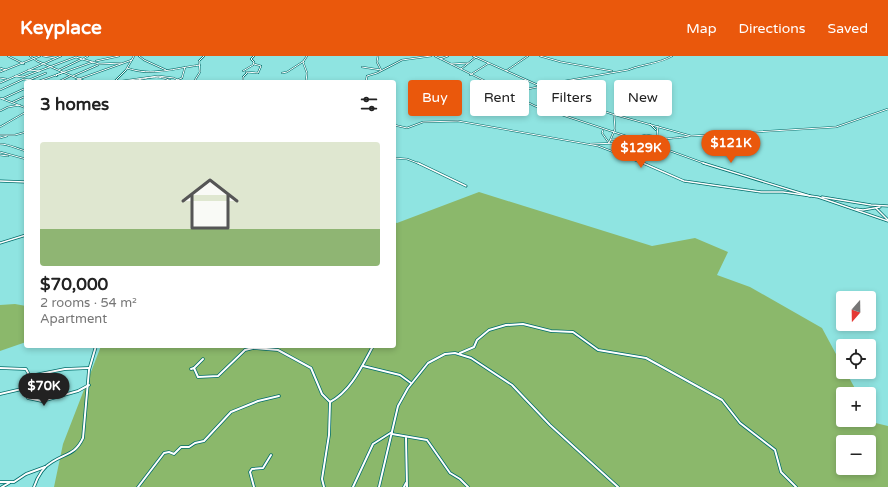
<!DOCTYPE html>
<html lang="en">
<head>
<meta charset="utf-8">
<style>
  :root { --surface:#fff; --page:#f6f6f6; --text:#222; --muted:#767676; --line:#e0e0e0; --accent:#ea580c }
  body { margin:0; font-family:"Varela Round",sans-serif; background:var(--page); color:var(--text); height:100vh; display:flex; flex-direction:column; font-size:15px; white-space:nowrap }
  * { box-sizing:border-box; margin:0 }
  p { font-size:13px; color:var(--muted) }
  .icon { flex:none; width:22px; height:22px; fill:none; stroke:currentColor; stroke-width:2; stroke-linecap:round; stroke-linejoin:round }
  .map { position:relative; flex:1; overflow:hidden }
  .drawer { position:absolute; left:24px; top:24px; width:372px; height:268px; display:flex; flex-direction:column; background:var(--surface); border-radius:4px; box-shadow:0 2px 6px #0003 }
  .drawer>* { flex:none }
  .guide { position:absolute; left:408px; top:24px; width:380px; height:36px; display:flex; gap:8px }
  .needle { width:26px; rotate:200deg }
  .controls { position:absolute; left:836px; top:235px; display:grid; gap:8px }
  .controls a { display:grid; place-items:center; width:40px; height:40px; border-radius:4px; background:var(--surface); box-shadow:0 2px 6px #0003; font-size:20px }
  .price { position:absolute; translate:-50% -34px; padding:0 9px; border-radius:14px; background:var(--accent); color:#fff; font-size:13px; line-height:26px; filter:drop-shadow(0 1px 2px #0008) }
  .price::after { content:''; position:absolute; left:50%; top:24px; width:12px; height:9px; margin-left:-6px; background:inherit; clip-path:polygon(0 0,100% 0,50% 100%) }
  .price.current { background:#222; color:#fff }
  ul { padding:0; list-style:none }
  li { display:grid; align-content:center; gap:8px; height:212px; padding:0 16px }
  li+li { border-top:1px solid var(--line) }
  li span { display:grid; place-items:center; height:124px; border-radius:4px; color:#555 }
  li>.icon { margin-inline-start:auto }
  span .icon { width:72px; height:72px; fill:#fffc; stroke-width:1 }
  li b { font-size:17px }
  h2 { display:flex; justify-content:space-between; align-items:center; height:48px; padding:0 16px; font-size:17px }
  .pill { padding:0 14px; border-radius:4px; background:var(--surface); box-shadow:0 2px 6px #0003; font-size:14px; line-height:36px }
  .pill.current { background:var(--accent); color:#fff }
  header { display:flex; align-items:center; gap:24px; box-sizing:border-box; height:56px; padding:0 20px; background:var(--accent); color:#fff }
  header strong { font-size:19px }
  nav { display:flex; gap:22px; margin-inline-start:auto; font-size:14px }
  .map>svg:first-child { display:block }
  .green { fill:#8bb86b; fill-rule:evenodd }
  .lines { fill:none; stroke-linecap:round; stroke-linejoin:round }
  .street-far2-casing { stroke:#006c6a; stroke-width:2 }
  .street-far1-casing { stroke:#006c6a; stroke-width:3 }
  .street-casing { stroke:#006c6a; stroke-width:3.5 }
  .street-far2 { stroke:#fff; stroke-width:1 }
  .street-far1 { stroke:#fff; stroke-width:1.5 }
  .street { stroke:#fff; stroke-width:2 }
</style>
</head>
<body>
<header>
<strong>Keyplace</strong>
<nav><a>Map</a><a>Directions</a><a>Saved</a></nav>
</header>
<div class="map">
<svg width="888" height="431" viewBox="0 0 888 431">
  <rect width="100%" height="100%" fill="#8fe4e1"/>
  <g class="green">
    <path d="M479 136 652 190 695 182 728 196 717 219 750 231 822 272 843 311V316H846L858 338H843V364H863L888 370V431H54L63 388 101 290H394V166L397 167ZM843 386H869V412H843Z"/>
    <path d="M15 248 26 250V286L0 295V249Z"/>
  </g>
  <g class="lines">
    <defs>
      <g id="street-far2">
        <path d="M8 0 24 8"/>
        <path d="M30 0 37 5 86 26"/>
        <path d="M43 0 55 2"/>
        <path d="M139 0 144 4 166 14"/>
        <path d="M378 0 377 6 381 14"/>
        <path d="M435 0 535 50 638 84"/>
        <path d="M473 0 571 44 612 58 691 80 836 71 888 53"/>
        <path d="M540 0 561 6 612 15"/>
        <path d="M82 3 99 8 122 7"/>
        <path d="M83 3 88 0"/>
        <path d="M440 3 448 0"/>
        <path d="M96 5 119 0"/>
        <path d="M451 8 468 7"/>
        <path d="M362 11 381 14"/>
        <path d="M0 12 6 14"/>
        <path d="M127 12C152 21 175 12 200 9"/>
        <path d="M461 13 476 1"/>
        <path d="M28 14 40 15"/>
        <path d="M59 14 82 3 76 1"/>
        <path d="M243 15 253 9 254 6 251 3 254 0"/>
        <path d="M506 15 528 0"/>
        <path d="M0 16 40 0"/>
        <path d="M246 16 258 17 261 10 254 8"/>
        <path d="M282 17 287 16 304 5"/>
        <path d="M470 19 489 7"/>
        <path d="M15 20 23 21"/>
        <path d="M57 20 56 19 64 16"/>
        <path d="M73 20 98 9"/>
        <path d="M23 21 76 1"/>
        <path d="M0 22 6 23"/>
        <path d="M79 23 132 4"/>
        <path d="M29 24 46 17"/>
        <path d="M177 24 182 22 185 11"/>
        <path d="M195 24 200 16 199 5 204 0"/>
        <path d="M39 25 93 6"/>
        <path d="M115 25 126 14 134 0"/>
        <path d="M58 26 70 20"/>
        <path d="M73 26 79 23"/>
        <path d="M115 26 158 20 174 22 179 25H195"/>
        <path d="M127 26C143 24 158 16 172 26"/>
        <path d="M160 26 170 24"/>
        <path d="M243 26V21L247 17"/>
        <path d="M306 26 307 17 303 6 307 0"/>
        <path d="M326 26H333"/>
        <path d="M340 26H344"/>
        <path d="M366 26 367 20 377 17 402 4 431 0"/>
        <path d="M0 27 61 0"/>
        <path d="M542 29 628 14C642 8 659 8 672 0"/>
        <path d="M0 34 24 23 42 26"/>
        <path d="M509 37 542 30"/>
        <path d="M0 42 26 52"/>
        <path d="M2 43 26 32"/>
        <path d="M13 46 26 40"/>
        <path d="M0 55 8 51 20 49"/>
        <path d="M650 68 656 74"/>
        <path d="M394 69 407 72 423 66 458 65 598 90 645 108"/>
        <path d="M0 71 26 56"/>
        <path d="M603 74 602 77 609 87"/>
        <path d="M0 79H15L26 76"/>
        <path d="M657 81 658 70"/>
        <path d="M0 82 7 80"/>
        <path d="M633 82 646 79 659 81"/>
        <path d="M610 84 628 83"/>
        <path d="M643 85 706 108"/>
        <path d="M653 85 661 86"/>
        <path d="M646 86C661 82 674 83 689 80"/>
        <path d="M609 87 615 73 614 59"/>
        <path d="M0 88C9 88 17 93 26 95"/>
        <path d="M590 88 620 87 632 83"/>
        <path d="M658 90 664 82"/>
        <path d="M0 96 26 103"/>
        <path d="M0 99 8 100"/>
        <path d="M394 102 407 103 420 108"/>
      </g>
      <g id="street-far1">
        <path d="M418 107 466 130"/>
        <path d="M643 107 684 125 761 136H783L818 141 888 165"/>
        <path d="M703 107 810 140"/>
        <path d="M0 125 26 126"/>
        <path d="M822 141 871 149 888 150"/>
        <path d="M876 152 888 164"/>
        <path d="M856 153 863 154 880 151"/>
        <path d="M0 187 26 179"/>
      </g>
      <g id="street">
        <path d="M253 290 254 292 278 294 311 312 322 338 330 346 329 379 322 423 324 431"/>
        <path d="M460 297 474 291 477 284 489 274 506 269 523 268 551 275 573 276 598 294 646 302 722 344 740 367 775 394 781 416 796 431"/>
        <path d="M363 310 400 319 411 327"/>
        <path d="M0 312 26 313 32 324 26 328 28 342 42 345 78 335 89 329"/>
        <path d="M194 312 203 303"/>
        <path d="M191 313 194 312 198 321 218 320 245 294 253 292"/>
        <path d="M30 320 65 313 89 312"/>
        <path d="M0 338 26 332"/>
        <path d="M330 346C351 335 362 310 373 290"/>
        <path d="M392 378 427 384 450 417 460 423 468 431"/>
        <path d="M406 382 407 431"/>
        <path d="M0 426H14L26 418 45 411"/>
        <path d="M2 431 9 427"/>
        <path d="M34 431C37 422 43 411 52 406 66 397 75 399 83 382L89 314 96 290"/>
        <path d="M138 431 164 397 169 396 174 398 181 391H189L195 387 204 385 231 356 258 345 279 340"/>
        <path d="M254 431 250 416 252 413 263 412 271 399"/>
        <path d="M353 431 373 388 392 376"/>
        <path d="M379 431 398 350 408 332 428 307 445 298 455 297 471 302 512 329 550 369 618 431"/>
        <path d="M404 431 406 427"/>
      </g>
    </defs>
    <use href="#street-far2" class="street-far2-casing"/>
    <use href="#street-far1" class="street-far1-casing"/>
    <use href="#street" class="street-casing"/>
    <use href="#street-far2" class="street-far2"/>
    <use href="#street-far1" class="street-far1"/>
    <use href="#street" class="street"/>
  </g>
</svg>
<div class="controls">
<a><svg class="needle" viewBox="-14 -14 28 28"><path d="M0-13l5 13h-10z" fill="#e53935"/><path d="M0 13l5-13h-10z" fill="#767676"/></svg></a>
<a><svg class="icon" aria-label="locate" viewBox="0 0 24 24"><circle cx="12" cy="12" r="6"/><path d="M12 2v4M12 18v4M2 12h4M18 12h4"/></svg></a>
<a>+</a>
<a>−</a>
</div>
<b class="price" style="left:731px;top:108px">$121K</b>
<b class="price" style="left:641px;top:113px">$129K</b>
<b class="price current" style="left:44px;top:351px">$70K</b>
<div class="guide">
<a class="pill current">Buy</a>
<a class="pill">Rent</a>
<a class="pill">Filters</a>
<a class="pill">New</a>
</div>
<section class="drawer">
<h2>3 homes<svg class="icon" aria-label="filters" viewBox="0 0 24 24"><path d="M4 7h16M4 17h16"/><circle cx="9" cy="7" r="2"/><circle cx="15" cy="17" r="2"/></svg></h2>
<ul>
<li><span style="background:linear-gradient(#dfe7d0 70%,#8fb573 0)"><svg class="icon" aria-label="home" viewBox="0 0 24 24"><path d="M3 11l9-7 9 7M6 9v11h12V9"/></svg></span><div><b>$70,000</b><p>2 rooms · 54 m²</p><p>Apartment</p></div></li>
</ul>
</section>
</div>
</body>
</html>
